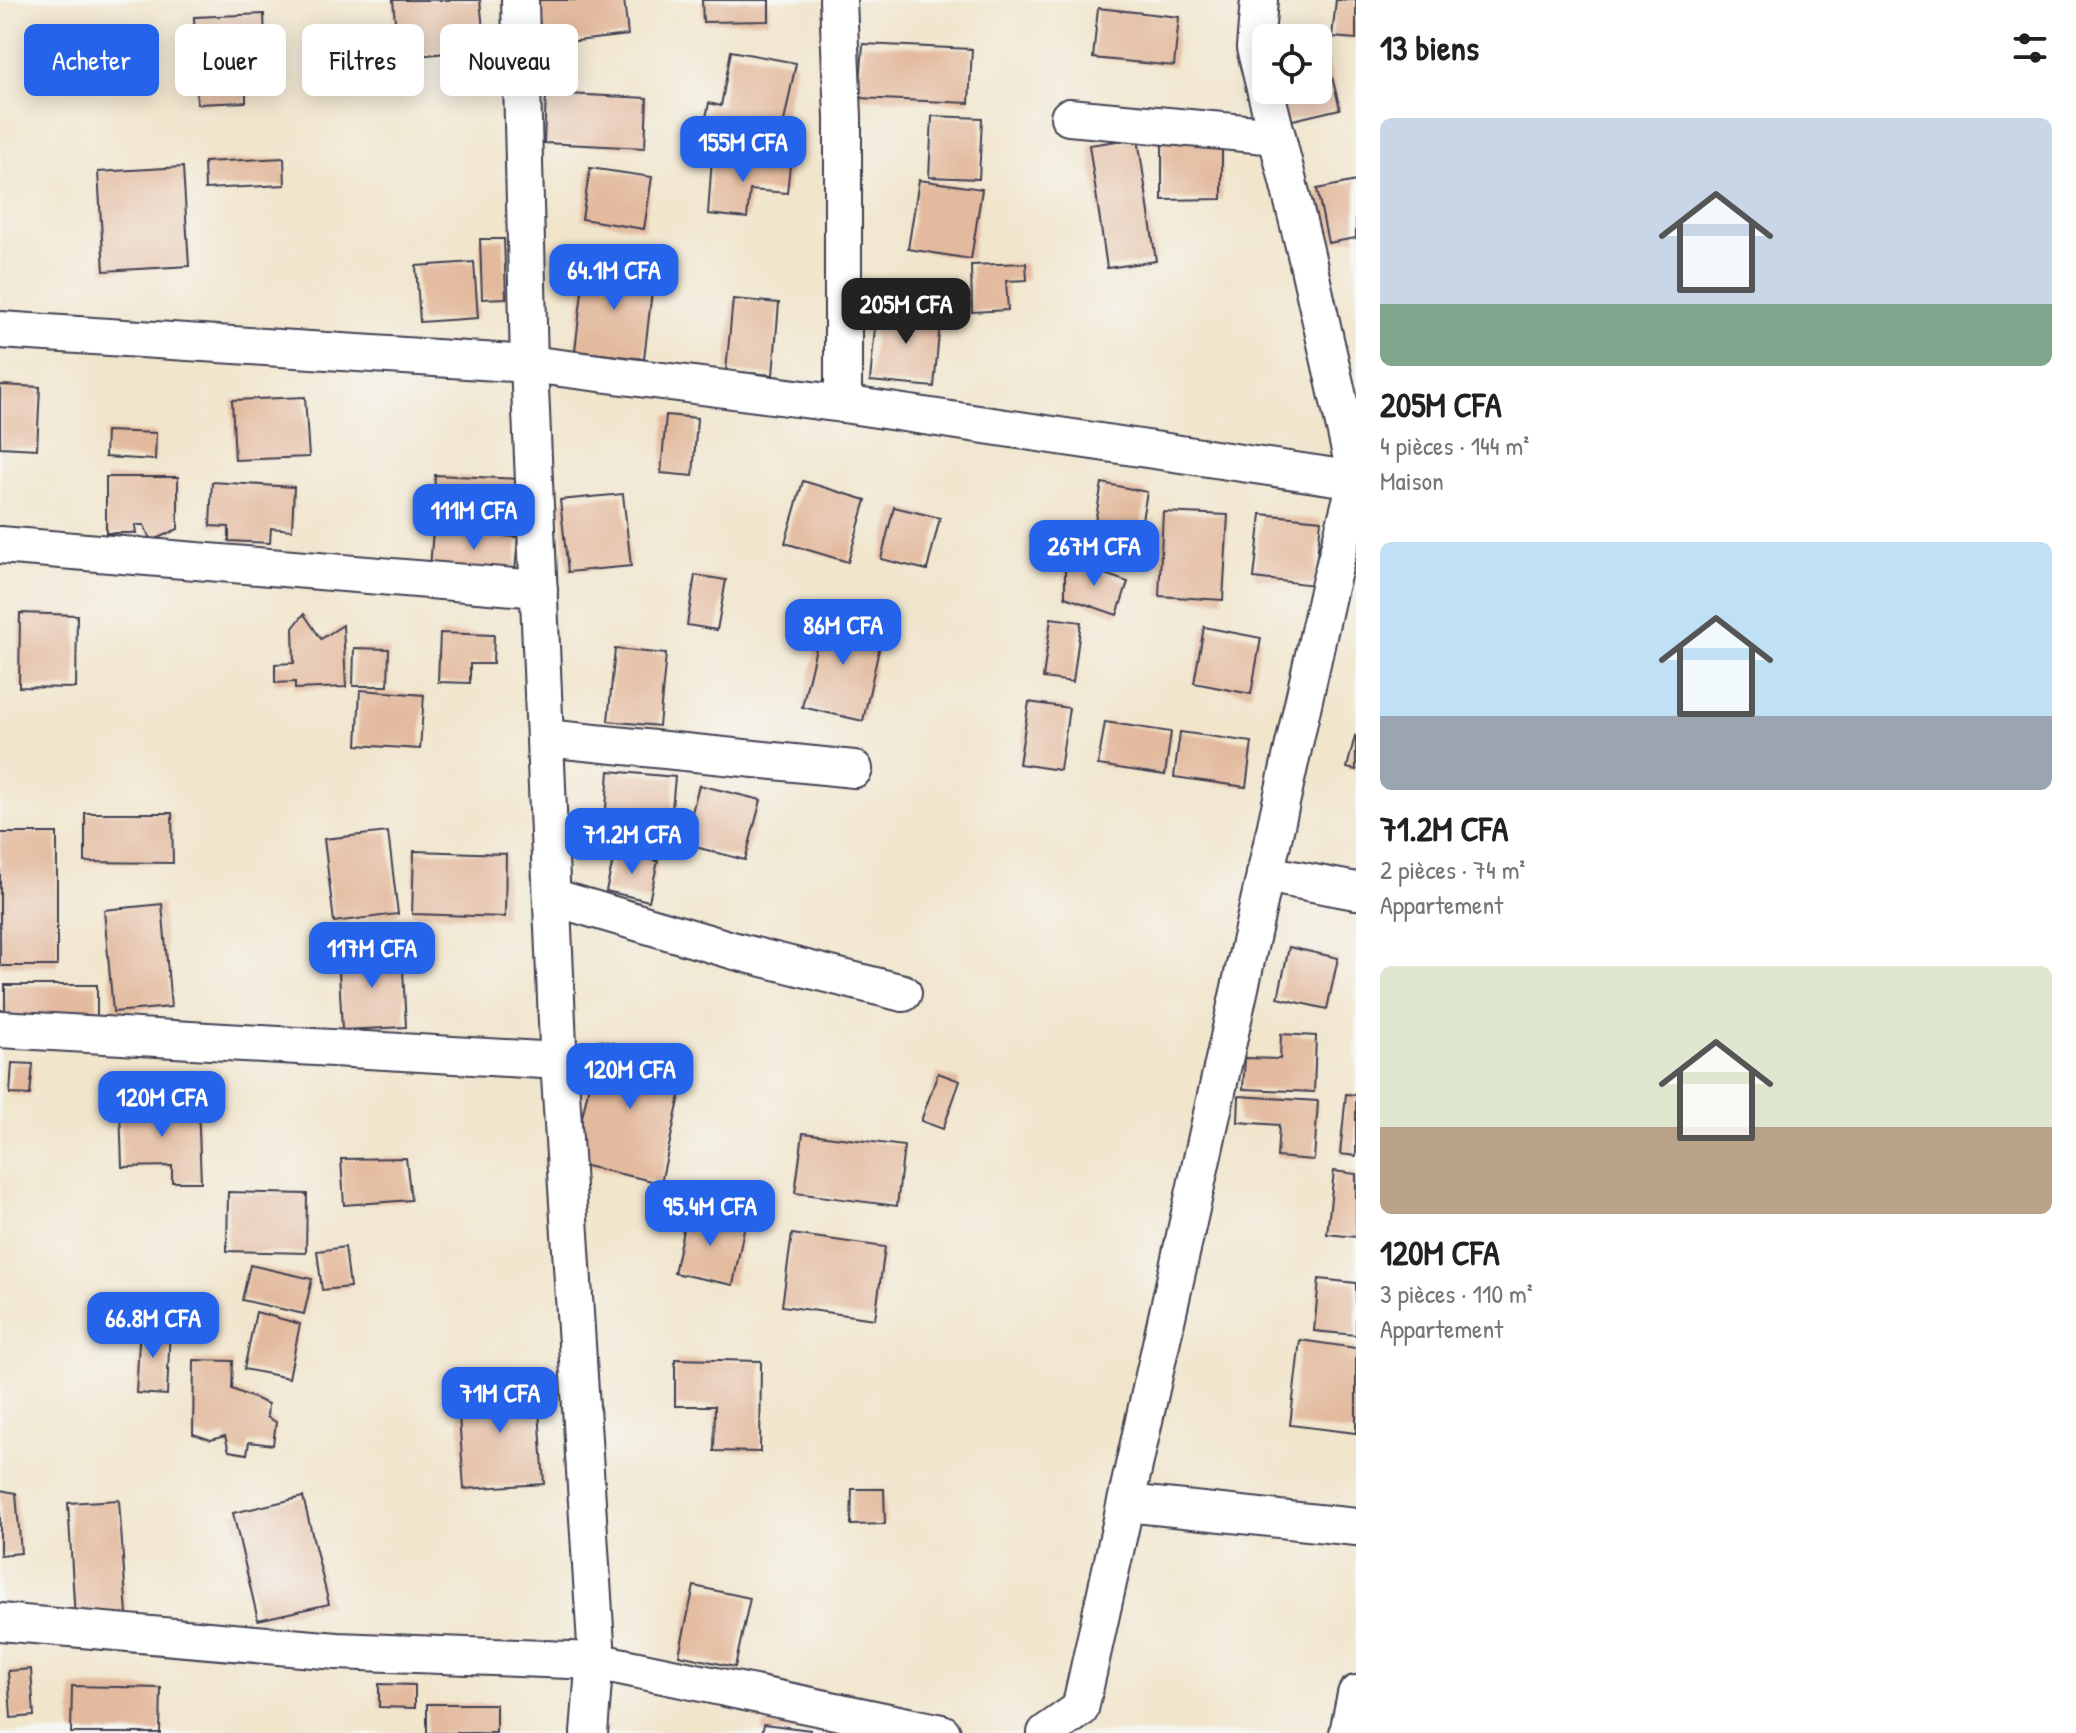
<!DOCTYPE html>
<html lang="fr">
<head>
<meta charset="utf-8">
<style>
  :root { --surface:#fff; --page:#f6f6f6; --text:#202124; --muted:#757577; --accent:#2563eb }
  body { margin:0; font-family:"Patrick Hand",sans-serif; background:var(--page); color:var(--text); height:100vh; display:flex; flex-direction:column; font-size:30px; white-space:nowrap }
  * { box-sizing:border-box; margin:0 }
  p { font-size:26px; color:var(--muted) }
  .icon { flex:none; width:44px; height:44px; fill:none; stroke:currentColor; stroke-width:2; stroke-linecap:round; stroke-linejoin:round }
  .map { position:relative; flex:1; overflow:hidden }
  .drawer { display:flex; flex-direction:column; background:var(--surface); width:720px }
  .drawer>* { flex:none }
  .top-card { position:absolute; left:24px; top:24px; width:760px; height:72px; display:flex; gap:16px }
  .controls { position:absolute; left:1252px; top:24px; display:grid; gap:16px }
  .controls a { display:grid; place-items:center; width:80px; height:80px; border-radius:12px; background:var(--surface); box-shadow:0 4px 20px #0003; font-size:40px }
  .price { position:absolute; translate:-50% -68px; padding:0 18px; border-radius:16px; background:var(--accent); color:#fff; font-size:26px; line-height:52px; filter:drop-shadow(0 2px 4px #0008) }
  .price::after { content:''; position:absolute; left:50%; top:48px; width:24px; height:18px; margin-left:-12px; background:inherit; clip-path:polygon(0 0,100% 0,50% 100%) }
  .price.active { background:#222; color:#fff }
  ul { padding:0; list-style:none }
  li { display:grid; align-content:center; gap:16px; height:424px; padding:0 24px }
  li span { display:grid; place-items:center; height:248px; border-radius:12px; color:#555 }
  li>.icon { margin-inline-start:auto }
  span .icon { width:144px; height:144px; fill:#fffc; stroke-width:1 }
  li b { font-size:34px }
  h2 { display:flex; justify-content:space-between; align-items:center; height:96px; padding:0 24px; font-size:34px }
  .chip { padding:0 28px; border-radius:12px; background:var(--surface); box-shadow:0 4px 20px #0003; font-size:28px; line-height:72px }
  .chip.active { background:var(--accent); color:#fff }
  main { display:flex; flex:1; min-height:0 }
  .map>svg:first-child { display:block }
  .building { fill:#e3ba9e }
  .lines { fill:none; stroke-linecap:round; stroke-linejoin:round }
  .minor-casing { stroke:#413f51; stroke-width:40 }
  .minor { stroke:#fff; stroke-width:36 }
</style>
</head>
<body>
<main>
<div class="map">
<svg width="1356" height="1733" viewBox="0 0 1356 1733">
  <rect width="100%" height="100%" fill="#f6f6f2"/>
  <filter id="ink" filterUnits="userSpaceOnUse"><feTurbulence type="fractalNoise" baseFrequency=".0125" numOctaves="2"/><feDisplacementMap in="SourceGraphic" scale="16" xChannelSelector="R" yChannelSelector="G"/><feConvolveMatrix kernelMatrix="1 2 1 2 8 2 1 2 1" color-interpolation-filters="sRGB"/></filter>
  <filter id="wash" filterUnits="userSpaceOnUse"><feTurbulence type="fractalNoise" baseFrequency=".006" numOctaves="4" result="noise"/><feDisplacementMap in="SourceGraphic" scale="32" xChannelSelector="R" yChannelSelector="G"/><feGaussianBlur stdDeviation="1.8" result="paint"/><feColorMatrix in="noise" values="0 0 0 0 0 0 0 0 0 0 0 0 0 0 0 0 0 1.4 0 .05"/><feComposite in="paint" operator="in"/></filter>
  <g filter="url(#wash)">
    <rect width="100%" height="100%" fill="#f1e5cc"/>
    <g id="blocks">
      <g class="building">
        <path d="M393 0H480L485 49 378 60 375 34 396 32Z"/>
        <path d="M537 0H624L628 35 542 45Z"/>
        <path d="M702 0H769V21L703 22Z"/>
        <path d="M1336 0H1356V39L1332 37Z"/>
        <path d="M1098 8 1179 17 1174 66 1093 58Z"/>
        <path d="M264 14 267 88H246V102L197 104 194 17Z"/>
        <path d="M863 44 972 49 969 103 859 98Z"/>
        <path d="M731 51 796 63 779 146 717 133 714 148 700 146 709 103 721 106Z"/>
        <path d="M1326 53 1340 109 1280 123 1272 90H1318V55Z"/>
        <path d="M546 93 647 98 645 148 544 143Z"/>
        <path d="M932 116 982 118 979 179 929 177Z"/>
        <path d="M1162 133H1222V199L1162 200Z"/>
        <path d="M1138 138 1156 261 1107 268 1089 145Z"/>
        <path d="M284 158 285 185 205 189 204 162Z"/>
        <path d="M712 158 790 165 787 193 750 190 747 218 708 214Z"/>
        <path d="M183 167 189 266 104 271 98 172Z"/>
        <path d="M590 168 652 177 644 229 582 219Z"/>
        <path d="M919 180 982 189 971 259 908 249Z"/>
        <path d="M1356 181V238L1328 243 1317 189Z"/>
        <path d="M480 239H504L506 298 482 299Z"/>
        <path d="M474 262 478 318 420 322 416 266Z"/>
        <path d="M1026 263 1027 280 1006 281 1008 310 972 312 971 265Z"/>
        <path d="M585 266 654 274 644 359 575 351Z"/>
        <path d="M733 299 779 303 773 375 726 371Z"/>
        <path d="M877 306 941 311 934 387 870 381Z"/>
        <path d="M0 385 40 387 37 449 0 447Z"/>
        <path d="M305 397 309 457 235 460 232 400Z"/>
        <path d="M666 415 697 418 693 476 661 473Z"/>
        <path d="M106 431 156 433 155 460 105 457Z"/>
        <path d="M435 475 520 479 517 527 433 522Z"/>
        <path d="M106 477H178V529L151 541 144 525H135L136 533H106Z"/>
        <path d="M803 481 866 500 848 562 785 543Z"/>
        <path d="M212 482 294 487 292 530 271 528 270 543 229 541V527L210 526Z"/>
        <path d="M1102 483 1147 492 1137 547 1092 539Z"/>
        <path d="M623 494 631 566 568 572 560 500Z"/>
        <path d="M894 507 940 518 927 570 881 559Z"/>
        <path d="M1163 512 1228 515 1223 600 1159 596Z"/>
        <path d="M1261 514 1321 520 1314 585 1254 578Z"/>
        <path d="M433 531 518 537 515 573 430 567Z"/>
        <path d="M1065 560 1128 582 1117 615 1065 597Z"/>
        <path d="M695 575 726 580 717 630 687 625Z"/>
        <path d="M20 613 77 615 76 688 19 687Z"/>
        <path d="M304 614 321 639 343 625 346 687 295 689V682L275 683V664L294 663 293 628Z"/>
        <path d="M824 614 884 627 863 721 802 707Z"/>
        <path d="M1051 618 1081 622 1073 682 1043 678Z"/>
        <path d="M1204 627 1261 638 1251 694 1194 683Z"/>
        <path d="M440 633 494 635 493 664H470V683L438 682Z"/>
        <path d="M354 648 389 649 388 686H353Z"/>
        <path d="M615 649 666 654 659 726 608 721Z"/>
        <path d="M360 690 424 695 420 749 357 745Z"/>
        <path d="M1029 702 1069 708 1060 770 1019 764Z"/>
        <path d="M1105 722 1171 732 1165 775 1098 765Z"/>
        <path d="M1180 732 1252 742 1246 787 1174 777Z"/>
        <path d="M1355 736 1356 737V770L1347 768Z"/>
        <path d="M609 771 675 777 668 850 603 844Z"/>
        <path d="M699 785 761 800 745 860 684 844Z"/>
        <path d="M85 813H172L173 863 85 862Z"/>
        <path d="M388 832 398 914 334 922 324 839Z"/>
        <rect x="0" y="833" width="57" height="133"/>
        <path d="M414 851 506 854 505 917 412 914Z"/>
        <path d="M615 852 658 861 649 901 606 891Z"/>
        <path d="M162 904 171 1007 113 1012 104 910Z"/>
        <path d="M1289 947 1338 958 1327 1009 1278 998Z"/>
        <path d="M402 950 406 1027 342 1030 338 952Z"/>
        <rect x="5" y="985" width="92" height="31"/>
        <path d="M1281 1034 1316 1036 1314 1092 1243 1089 1245 1058 1280 1059Z"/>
        <path d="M599 1040 688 1059 661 1183 572 1163Z"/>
        <path d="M12 1063 33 1064 30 1095 10 1094Z"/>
        <path d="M938 1073 960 1081 943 1129 921 1121Z"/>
        <path d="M1346 1094 1356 1095V1156L1340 1154Z"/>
        <path d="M1239 1096 1318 1101 1314 1160 1277 1157 1279 1125 1238 1122Z"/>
        <path d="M198 1104 201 1182H172V1166L122 1167 120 1106Z"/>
        <path d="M803 1133 904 1146 897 1206 795 1193Z"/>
        <path d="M406 1158 411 1200 344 1205 341 1159Z"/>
        <path d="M1334 1171 1356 1174V1237L1327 1234Z"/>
        <path d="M228 1192 307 1194 306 1253 227 1251Z"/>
        <path d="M687 1211 745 1224 733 1285 674 1273Z"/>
        <path d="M792 1234 885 1247 875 1319 782 1306Z"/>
        <path d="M345 1247 350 1287 322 1290 317 1251Z"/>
        <path d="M250 1265 312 1279 304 1314 242 1300Z"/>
        <path d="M1319 1279 1356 1283V1335L1314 1331Z"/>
        <path d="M256 1312 300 1324 289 1378 244 1369Z"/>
        <path d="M140 1325 170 1327 167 1395 136 1393Z"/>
        <path d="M1300 1340 1356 1348V1433L1290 1425Z"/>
        <path d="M675 1359 761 1361 760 1452 714 1451 715 1406H675Z"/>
        <path d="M194 1360 233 1361 232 1389 268 1404 267 1417 276 1422 273 1445 249 1442 247 1454 229 1451 225 1436 211 1440 193 1434Z"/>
        <path d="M537 1381 544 1484 464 1489 457 1386Z"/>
        <path d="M852 1489H884L885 1524 851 1525Z"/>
        <path d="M0 1490 16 1493 21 1553 0 1555Z"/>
        <path d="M303 1497 329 1604 258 1620 233 1513Z"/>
        <path d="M119 1500 127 1615 75 1618 68 1503Z"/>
        <path d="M694 1586 750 1598 735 1667 679 1655Z"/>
        <path d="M31 1669 34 1716 11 1718 8 1671Z"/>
        <path d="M379 1684 415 1685V1708L379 1707Z"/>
        <path d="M72 1686 161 1688 160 1733H71Z"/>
        <rect x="427" y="1704" width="69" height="29"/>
        <path d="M764 1724 810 1730V1733H762Z"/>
      </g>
    </g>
  </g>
  <g filter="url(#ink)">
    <use href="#blocks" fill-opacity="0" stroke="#413f51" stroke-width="2"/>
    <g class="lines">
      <defs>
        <g id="minor">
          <path d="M520 0 529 364 558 1045 596 1644 589 1733"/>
          <path d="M838 0 843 117V404"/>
          <path d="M1259 0 1255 48 1305 250 1356 477"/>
          <path d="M1069 117 1277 136"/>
          <path d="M0 330 529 364 843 404 1356 480"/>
          <path d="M0 545 539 589"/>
          <path d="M545 738 854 769"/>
          <path d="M1265 874 1356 891"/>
          <path d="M552 897 735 951 903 993"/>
          <path d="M0 1029 559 1061"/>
          <path d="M1126 1503 1356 1527"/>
          <path d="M0 1622 337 1651 595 1661 942 1733"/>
          <path d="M1046 1733 1080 1709 1328 591 1356 482"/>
          <path d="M1348 1733 1356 1694"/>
        </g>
      </defs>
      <use href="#minor" class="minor-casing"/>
      <use href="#minor" class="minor"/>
    </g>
  </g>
</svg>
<div class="controls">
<a><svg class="icon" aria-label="locate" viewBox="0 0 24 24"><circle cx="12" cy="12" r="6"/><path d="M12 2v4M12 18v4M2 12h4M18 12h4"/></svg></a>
</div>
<b class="price" style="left:743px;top:184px">155M CFA</b>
<b class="price" style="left:614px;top:312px">64.1M CFA</b>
<b class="price active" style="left:906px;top:346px">205M CFA</b>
<b class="price" style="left:474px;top:552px">111M CFA</b>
<b class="price" style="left:1094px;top:588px">267M CFA</b>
<b class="price" style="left:843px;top:667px">86M CFA</b>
<b class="price" style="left:632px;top:876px">71.2M CFA</b>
<b class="price" style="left:372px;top:990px">117M CFA</b>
<b class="price" style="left:630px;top:1111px">120M CFA</b>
<b class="price" style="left:162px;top:1139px">120M CFA</b>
<b class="price" style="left:710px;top:1248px">95.4M CFA</b>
<b class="price" style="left:153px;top:1360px">66.8M CFA</b>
<b class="price" style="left:500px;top:1435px">71M CFA</b>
<div class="top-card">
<a class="chip active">Acheter</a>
<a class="chip">Louer</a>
<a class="chip">Filtres</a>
<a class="chip">Nouveau</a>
</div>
</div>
<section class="drawer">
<h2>13 biens<svg class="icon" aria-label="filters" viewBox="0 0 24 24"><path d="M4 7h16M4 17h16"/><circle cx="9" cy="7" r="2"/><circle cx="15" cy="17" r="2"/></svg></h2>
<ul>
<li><span style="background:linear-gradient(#c9d6e8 75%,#7fa58c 0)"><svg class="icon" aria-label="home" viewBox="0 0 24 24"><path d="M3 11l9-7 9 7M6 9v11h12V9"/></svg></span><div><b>205M CFA</b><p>4 pièces · 144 m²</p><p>Maison</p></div></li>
<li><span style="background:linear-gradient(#bfe0f5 70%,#9aa5b1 0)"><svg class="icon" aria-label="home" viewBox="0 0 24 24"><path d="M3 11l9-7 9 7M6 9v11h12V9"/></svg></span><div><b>71.2M CFA</b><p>2 pièces · 74 m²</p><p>Appartement</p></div></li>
<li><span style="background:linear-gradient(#dfe7d0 65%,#b9a48a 0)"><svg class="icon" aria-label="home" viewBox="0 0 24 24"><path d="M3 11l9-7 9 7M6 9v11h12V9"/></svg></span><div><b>120M CFA</b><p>3 pièces · 110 m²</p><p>Appartement</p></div></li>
</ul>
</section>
</main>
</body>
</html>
